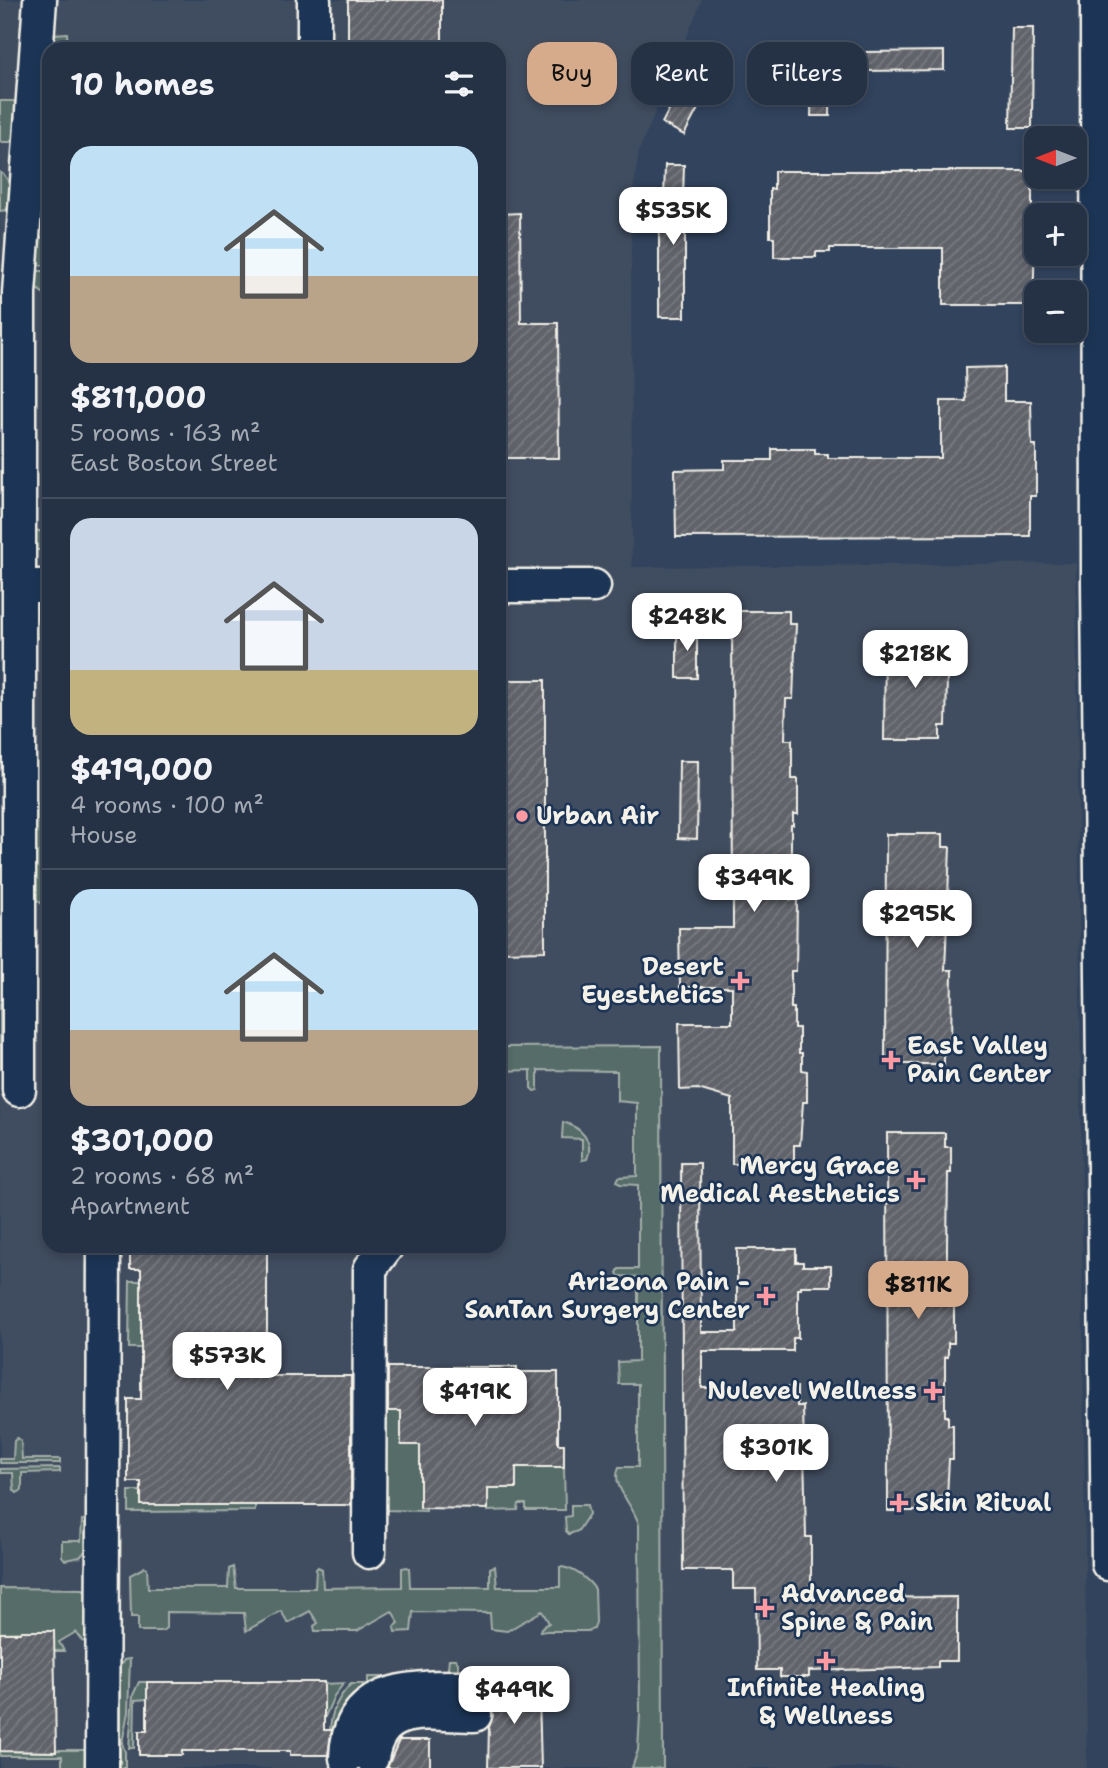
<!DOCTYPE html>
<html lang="en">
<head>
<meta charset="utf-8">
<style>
  :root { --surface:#253246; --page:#2d3a4d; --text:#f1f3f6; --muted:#a3aab3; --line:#424d5f; --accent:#d6ab8b }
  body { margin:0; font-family:"Shantell Sans",sans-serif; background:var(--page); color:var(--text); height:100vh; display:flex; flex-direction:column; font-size:26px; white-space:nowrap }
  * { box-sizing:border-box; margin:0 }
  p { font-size:23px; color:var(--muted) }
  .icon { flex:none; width:38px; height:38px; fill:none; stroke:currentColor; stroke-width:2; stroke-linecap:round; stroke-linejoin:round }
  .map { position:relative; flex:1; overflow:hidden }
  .panel { position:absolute; left:42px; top:42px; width:464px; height:1211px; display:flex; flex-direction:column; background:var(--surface); border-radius:21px; box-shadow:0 4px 10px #0003,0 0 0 2px var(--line) }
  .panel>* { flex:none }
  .top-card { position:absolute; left:527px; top:42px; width:476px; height:63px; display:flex; gap:14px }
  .needle { width:46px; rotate:270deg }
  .fabs { position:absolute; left:1024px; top:126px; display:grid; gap:14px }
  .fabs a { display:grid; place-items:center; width:63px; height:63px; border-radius:14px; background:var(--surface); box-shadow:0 4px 10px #0003,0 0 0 2px var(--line); font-size:35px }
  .price { position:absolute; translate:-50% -60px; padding:0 16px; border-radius:14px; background:#fff; color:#222; font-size:23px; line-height:46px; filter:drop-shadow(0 2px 4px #0008) }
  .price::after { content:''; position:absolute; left:50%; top:42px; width:21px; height:16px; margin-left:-10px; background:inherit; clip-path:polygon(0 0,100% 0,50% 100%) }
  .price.on { background:var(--accent); color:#111 }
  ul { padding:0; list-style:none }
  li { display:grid; align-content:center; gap:14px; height:371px; padding:0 28px }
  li+li { border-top:2px solid var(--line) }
  li span { display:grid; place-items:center; height:217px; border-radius:21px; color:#555 }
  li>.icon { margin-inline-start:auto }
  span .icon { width:126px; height:126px; fill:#fffc; stroke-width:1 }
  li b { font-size:30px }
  h2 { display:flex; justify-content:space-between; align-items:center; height:84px; padding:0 28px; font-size:30px }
  .pill { padding:0 24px; border-radius:21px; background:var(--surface); box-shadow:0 4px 10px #0003,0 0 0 2px var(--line); font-size:24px; line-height:63px }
  .pill.on { background:var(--accent); color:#111 }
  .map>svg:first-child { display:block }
  .built { fill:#3f4d61; fill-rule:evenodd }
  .green { fill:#556c68; stroke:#a4aea8; stroke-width:2 }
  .building { fill:url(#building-hatch); stroke:#f4f1e8; stroke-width:2 }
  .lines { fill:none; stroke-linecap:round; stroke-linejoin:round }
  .minor-casing { stroke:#f4f1e8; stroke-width:37 }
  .minor { stroke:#1d3557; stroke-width:32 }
  .poi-dot { fill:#ff9aa2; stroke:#1d3557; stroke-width:2.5 }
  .labels { text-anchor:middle; stroke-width:5; stroke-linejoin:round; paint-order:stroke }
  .poi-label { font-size:24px; font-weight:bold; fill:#f4f1e8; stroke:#1d3557; text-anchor:start }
</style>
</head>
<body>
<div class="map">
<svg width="1108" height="1768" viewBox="0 0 1108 1768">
  <defs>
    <pattern id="building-hatch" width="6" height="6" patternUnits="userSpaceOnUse" patternTransform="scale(1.75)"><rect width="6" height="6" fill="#61636b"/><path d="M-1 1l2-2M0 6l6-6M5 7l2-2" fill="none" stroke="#787a80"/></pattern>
  </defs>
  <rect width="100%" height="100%" fill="#31435d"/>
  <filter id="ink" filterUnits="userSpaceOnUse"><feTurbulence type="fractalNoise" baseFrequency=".0143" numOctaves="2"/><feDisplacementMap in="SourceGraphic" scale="14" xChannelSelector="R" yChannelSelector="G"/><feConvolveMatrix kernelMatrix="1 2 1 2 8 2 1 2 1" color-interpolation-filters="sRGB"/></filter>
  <g filter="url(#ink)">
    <path class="built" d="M0 0H702L639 151 631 207 632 567 1076 563 1087 1768H0ZM49 49H499V1246H49Z"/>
    <g class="green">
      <path d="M67 33 68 49H51L54 34Z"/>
      <path d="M0 101H13L17 103 15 138 10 142H0Z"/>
      <path d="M0 172C13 180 10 193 9 206L6 210 0 211Z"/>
      <path d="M39 237 49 238V265H34Z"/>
      <path d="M33 271H49V296C35 290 34 286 33 271Z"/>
      <path d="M36 530 45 533V546L49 547V563L44 560 40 550H32L34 531Z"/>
      <path d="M49 600V620L43 621 44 638H34C33 620 30 608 49 600Z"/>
      <path d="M49 801 48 817 49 909 37 900 34 894V804Z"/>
      <path d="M6 995 3 1065 0 1068V1003L3 1004Z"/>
      <path d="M661 1046 663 1768H632L638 1750 640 1715 639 1525C635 1506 610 1487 619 1467H638V1384H619L618 1363V1362L638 1361V1277L619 1276 617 1273 619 1269H638V1185L620 1184 617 1181 619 1177 637 1176V1103L617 1101V1071L538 1070V1090L534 1091 531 1088V1070L499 1071V1047Z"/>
      <path d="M563 1122C580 1127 595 1141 587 1159L582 1160V1139L562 1138Z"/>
      <path d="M130 1281H141V1348H129Z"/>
      <path d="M385 1411H401V1445H420V1508H426V1511L384 1510Z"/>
      <path d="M17 1438 21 1441 22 1459H60V1463H0V1459H13L14 1441Z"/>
      <path d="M516 1458 545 1467H564L565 1510H526V1504H519L518 1510 488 1511V1488H516Z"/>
      <path d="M60 1468V1472L22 1473V1490L17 1493 14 1490 13 1473H0V1469Z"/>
      <path d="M129 1491H141V1505H255V1511L129 1512Z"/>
      <path d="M571 1505H587L589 1514 578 1531 569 1534 566 1531 565 1517 571 1516Z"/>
      <path d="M82 1520H88V1548L80 1557 65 1560 62 1556V1541H81Z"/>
      <path d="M495 1566 497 1587H560V1567C572 1567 587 1578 595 1589L596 1622 594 1629 587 1631H540L541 1628 549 1623 542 1611 507 1631 491 1629 490 1613 413 1612 411 1631 395 1632 394 1627 399 1623 392 1611 357 1631H315L314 1626 318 1623 310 1611 288 1623 281 1611 246 1631 244 1613 166 1612V1628L162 1631H138V1617H131L130 1575 145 1567 147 1568 148 1588H228L229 1569 233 1567 236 1588H315L316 1569 318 1567 322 1569 323 1588 402 1587V1568L407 1567 409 1568 410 1587H490V1568Z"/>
      <path d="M0 1588 83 1589 88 1595 86 1642 82 1641 76 1632 59 1642 64 1651H54V1631L0 1633Z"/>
      <path d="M130 1659 128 1712 122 1743 125 1752V1768H120V1666L124 1660Z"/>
      <path d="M449 1659H455L458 1663V1678L339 1768H333L334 1730H330C331 1711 338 1697 351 1684H368V1677H447Z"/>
      <path d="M139 1682H147V1699L135 1700 134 1748H129L133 1695Z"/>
      <path d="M344 1683 334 1696 324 1719V1684Z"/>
      <path d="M56 1750H85L88 1759 85 1768H62V1756H0V1751L56 1752Z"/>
    </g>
    <g class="building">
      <rect x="348" y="0" width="94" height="49"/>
      <path d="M1012 28H1033L1032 128H1010Z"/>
      <path d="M702 46 725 58 684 135 662 123Z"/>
      <path d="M944 51V70L865 71V52Z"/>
      <path d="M812 58H831L830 116H811Z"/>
      <path d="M665 165H684L682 232H685V317H659V232H663Z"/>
      <path d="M774 171H1032V210H1036L1033 305H943V248H830V252H816V257H774V237H770V189H774Z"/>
      <path d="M520 213 521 323H558L559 458H499V214Z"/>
      <path d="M1004 367V401H1031L1032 445H1036V496H1030V536L676 537 675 470 724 469V460H772V449H815V454H828V458H941V401H966L965 368Z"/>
      <path d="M732 611H789V624H796L793 699H786L785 740H792V779H798V814H793V825H791V900H797L796 971H791V1008H794V1028H799V1053H802V1070L807 1071V1102H803L800 1145H794V1164H732V1099L698 1089 680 1090 679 1023H732V987H680L679 928H733Z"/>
      <rect x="677" y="629" width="20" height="49"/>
      <path d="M885 640H941V655H947V677L946 726H940V740H884Z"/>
      <path d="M499 680H545V951L499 952Z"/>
      <path d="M679 761H698L697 839 678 838Z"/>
      <path d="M886 834H943V847H950L945 970H952L951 1049H944V1064H885Z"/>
      <path d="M887 1133H945V1147H951V1173H948L947 1247V1263H954V1343H948V1357H945V1416H948V1425H953V1459H949L947 1497H940V1511H888Z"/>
      <path d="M681 1163H700L701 1332H737V1249H796V1262H803V1266H831V1286H801V1289H798V1338H793V1351H702V1388L797 1387V1406H803L806 1537H811V1598L957 1597V1661H938V1667L809 1671V1677H780V1670H757L756 1589H733V1570H683Z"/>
      <path d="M130 1246H267V1376H351V1505H141V1482H128V1399H141V1269H130Z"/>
      <path d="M388 1367H517V1372H558V1444H564V1467H516V1488H488V1509L420 1508V1445H401V1411H388Z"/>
      <path d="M22 1631H54L56 1752 0 1751V1633H20Z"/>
      <path d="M489 1675H521V1695H539L541 1768H488L489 1727 493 1715 489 1699 494 1688Z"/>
      <path d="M147 1682H324V1730H332L328 1755H290V1751H182V1755H139V1731H147Z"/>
      <path d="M399 1740H430V1768H387Z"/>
    </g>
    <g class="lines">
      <defs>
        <g id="minor">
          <path d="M314 0V49"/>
          <path d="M1097 0 1098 584 1108 1564"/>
          <path d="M21 586H49"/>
          <path d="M499 586H594"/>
          <path d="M19 1090V293L40 0"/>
          <path d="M369 1552 370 1269 387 1246"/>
          <path d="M346 1758C348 1680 419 1688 476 1687"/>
          <path d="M372 1758C381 1701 430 1715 475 1715"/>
          <path d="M102 1768 104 1246"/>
        </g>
      </defs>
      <use href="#minor" class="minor-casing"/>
      <use href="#minor" class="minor"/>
    </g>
  </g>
  <g class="poi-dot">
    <circle cx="522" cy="816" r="7"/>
    <path d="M736.5 970.5h7v7h7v7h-7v7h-7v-7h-7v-7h7z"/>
    <path d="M887.5 1049.5h7v7h7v7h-7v7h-7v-7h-7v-7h7z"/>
    <path d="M912.5 1169.5h7v7h7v7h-7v7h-7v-7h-7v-7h7z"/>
    <path d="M762.5 1285.5h7v7h7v7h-7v7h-7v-7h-7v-7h7z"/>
    <path d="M929.5 1380.5h7v7h7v7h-7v7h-7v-7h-7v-7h7z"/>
    <path d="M895.5 1492.5h7v7h7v7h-7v7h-7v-7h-7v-7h7z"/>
    <path d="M761.5 1597.5h7v7h7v7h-7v7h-7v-7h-7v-7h7z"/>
    <path d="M822.5 1650.5h7v7h7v7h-7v7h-7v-7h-7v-7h7z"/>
  </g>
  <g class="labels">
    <g class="poi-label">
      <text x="536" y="824">Urban Air</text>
      <text x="724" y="975" text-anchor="end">Desert<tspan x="724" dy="28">Eyesthetics</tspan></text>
      <text x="907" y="1054">East Valley<tspan x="907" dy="28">Pain Center</tspan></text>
      <text x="900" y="1174" text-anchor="end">Mercy Grace<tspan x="900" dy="28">Medical Aesthetics</tspan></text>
      <text x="750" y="1290" text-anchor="end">Arizona Pain -<tspan x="750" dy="28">SanTan Surgery Center</tspan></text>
      <text x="917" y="1399" text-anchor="end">Nulevel Wellness</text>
      <text x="915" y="1511">Skin Ritual</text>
      <text x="781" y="1602">Advanced<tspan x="781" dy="28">Spine &amp; Pain</tspan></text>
      <text x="826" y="1696" text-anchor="middle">Infinite Healing<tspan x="826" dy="28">&amp; Wellness</tspan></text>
    </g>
  </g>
</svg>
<div class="fabs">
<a><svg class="needle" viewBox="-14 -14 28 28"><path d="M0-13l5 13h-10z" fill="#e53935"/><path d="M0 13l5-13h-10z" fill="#a3aab3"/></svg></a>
<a>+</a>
<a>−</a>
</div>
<b class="price" style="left:673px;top:247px">$535K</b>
<b class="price" style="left:687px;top:653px">$248K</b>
<b class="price" style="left:915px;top:690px">$218K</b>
<b class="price" style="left:754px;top:914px">$349K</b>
<b class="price" style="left:917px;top:950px">$295K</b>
<b class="price on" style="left:918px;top:1321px">$811K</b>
<b class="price" style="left:227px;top:1392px">$573K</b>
<b class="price" style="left:475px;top:1428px">$419K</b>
<b class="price" style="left:776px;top:1484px">$301K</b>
<b class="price" style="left:514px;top:1726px">$449K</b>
<div class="top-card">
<a class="pill on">Buy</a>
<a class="pill">Rent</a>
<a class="pill">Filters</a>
</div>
<section class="panel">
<h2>10 homes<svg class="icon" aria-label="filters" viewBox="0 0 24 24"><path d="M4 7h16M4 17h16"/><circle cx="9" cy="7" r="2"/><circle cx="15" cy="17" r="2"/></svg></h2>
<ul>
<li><span style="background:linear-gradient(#bfe0f5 60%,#b9a48a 0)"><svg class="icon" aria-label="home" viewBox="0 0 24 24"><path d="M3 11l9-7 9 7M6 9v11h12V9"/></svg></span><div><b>$811,000</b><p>5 rooms · 163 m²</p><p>East Boston Street</p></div></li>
<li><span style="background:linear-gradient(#c9d6e8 70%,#c2b280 0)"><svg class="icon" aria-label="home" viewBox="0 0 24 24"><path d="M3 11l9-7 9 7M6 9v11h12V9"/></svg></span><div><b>$419,000</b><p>4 rooms · 100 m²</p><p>House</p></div></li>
<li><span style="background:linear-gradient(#bfe0f5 65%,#b9a48a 0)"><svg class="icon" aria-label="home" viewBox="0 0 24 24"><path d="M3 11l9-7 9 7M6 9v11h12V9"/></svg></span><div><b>$301,000</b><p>2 rooms · 68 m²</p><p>Apartment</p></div></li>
</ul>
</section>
</div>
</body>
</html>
